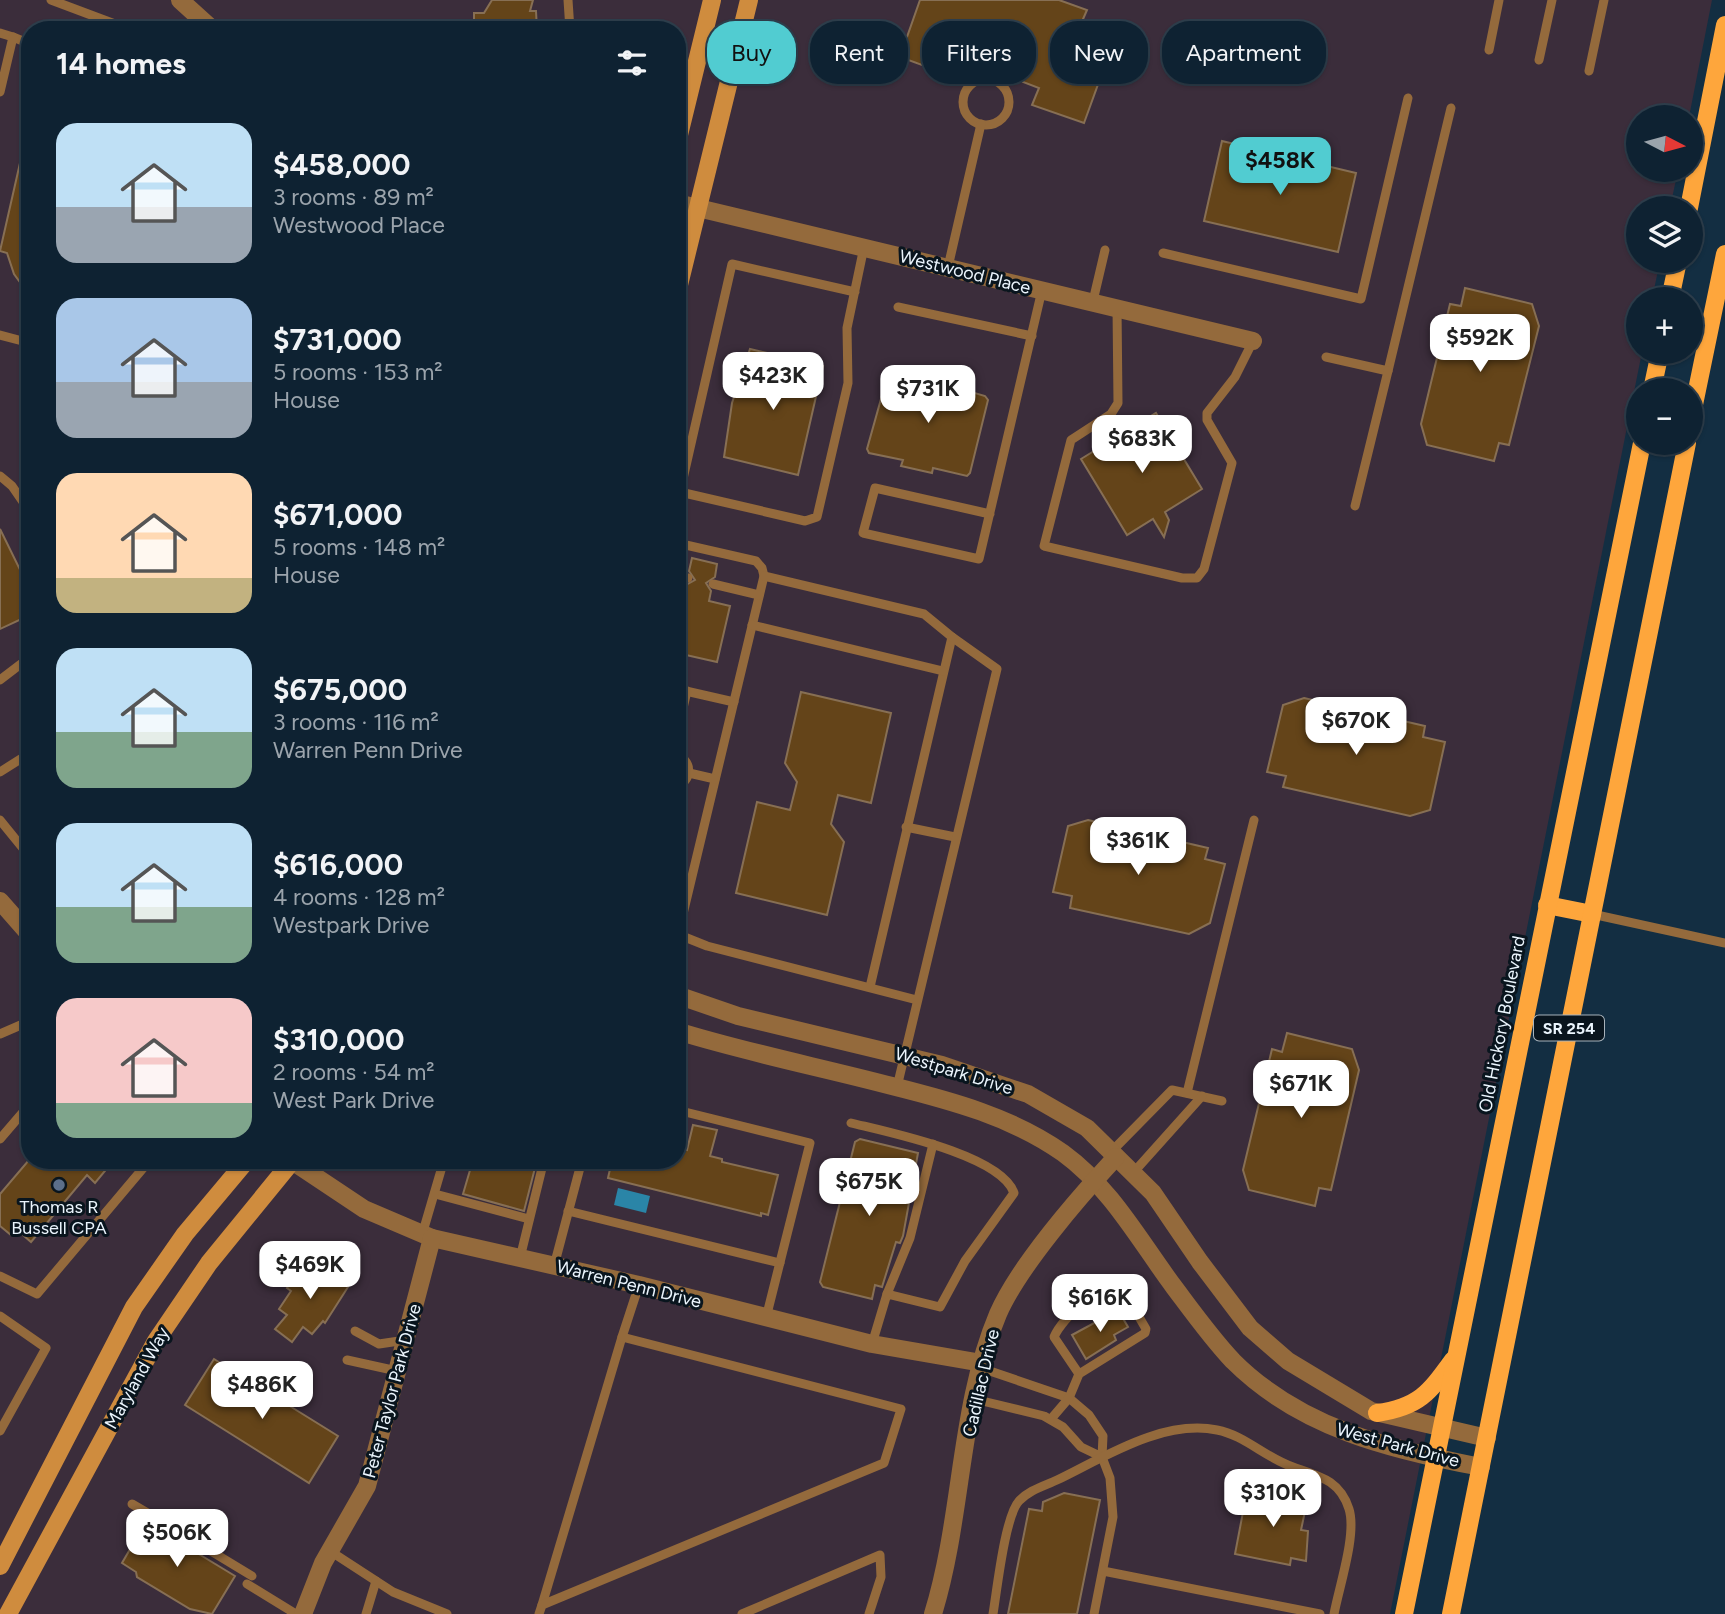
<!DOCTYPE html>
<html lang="en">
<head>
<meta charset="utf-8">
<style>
  :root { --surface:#0e2232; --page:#1c2f3e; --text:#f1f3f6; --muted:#9ba4ac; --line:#2e3f4d; --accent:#51ccd1 }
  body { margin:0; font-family:Figtree,sans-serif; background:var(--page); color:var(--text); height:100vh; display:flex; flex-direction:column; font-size:26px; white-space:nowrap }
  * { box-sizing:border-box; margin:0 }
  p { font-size:23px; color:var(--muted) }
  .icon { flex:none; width:38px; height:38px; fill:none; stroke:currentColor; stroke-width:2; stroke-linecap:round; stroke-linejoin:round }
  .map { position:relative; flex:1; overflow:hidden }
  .details { position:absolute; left:21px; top:21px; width:665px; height:1148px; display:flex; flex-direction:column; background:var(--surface); border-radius:28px; box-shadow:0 2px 5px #0004,0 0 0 2px var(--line) }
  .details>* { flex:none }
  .guide { position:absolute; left:707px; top:21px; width:665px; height:63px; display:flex; gap:14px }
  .needle { width:46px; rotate:96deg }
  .fabs { position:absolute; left:1626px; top:105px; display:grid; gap:14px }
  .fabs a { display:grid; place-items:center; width:77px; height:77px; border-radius:50%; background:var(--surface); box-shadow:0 2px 5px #0004,0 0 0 2px var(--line); font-size:35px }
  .price { position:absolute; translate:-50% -60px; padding:0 16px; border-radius:14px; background:#fff; color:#222; font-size:23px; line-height:46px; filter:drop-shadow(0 2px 4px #0008) }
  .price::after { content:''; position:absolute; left:50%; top:42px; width:21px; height:16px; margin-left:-10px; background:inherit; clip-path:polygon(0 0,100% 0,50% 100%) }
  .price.selected { background:var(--accent); color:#111 }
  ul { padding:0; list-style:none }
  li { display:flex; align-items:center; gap:21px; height:175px; padding:0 35px }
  li span { display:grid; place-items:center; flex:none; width:196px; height:140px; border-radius:21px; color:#555 }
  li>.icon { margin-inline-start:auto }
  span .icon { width:84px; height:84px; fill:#fffc; stroke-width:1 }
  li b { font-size:30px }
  h2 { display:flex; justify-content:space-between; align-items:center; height:84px; padding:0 35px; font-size:30px }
  .chip { padding:0 24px; border-radius:28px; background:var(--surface); box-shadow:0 2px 5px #0004,0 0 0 2px var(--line); font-size:24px; line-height:63px }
  .chip.selected { background:var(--accent); color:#111 }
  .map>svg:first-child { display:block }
  .commercial { fill:#3b2d3b; fill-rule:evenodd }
  .water { fill:#2a85a7 }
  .building { fill:#644419; stroke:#876f54; stroke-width:2 }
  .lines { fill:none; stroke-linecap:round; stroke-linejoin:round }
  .service { stroke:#946a3c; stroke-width:9 }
  .minor { stroke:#946a3c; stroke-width:18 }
  .secondary { stroke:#cf8c3e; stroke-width:18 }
  .primary { stroke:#fea63c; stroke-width:18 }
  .service-dot { fill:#5c6f8a; stroke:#09151e; stroke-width:2.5 }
  .labels { text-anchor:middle; stroke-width:6; stroke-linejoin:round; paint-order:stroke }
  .shield { fill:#09151e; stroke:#a7b2ba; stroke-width:2 }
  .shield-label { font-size:16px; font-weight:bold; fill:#ebf5fd }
  .street-label { font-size:18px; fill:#ebf5fd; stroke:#09151e }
  .poi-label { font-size:18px; fill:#ebf5fd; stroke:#09151e }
</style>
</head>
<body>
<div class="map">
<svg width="1725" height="1614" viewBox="0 0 1725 1614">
  <rect width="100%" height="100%" fill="#132e42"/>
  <path class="commercial" d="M0 0H1712L1689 117H1638V170H1678L1670 208H1638V261H1660L1652 299H1638V352H1642L1390 1614H0ZM30 30H677V1160H30Z"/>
  <path class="water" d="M618 1188 650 1196 646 1213 614 1205Z"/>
  <g class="building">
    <path d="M492 0H533L530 11H536L537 30H474V13H484Z"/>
    <path d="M920 0H1059L1087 10 1080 26 1098 32 1092 48 1109 54 1084 123 1032 105 1039 88 1023 82 1029 64 980 47 974 64 958 58 952 76 900 57Z"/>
    <path d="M25 141 30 142V296L14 274 7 253 0 251Z"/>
    <path d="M1222 141 1356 173 1338 252 1204 221Z"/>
    <path d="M1465 288 1532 304 1539 326 1509 445 1499 443 1494 461 1427 445 1421 424 1450 304 1461 306Z"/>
    <path d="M750 349 823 366 798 475 724 457 732 403Z"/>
    <path d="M888 374 920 381 921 377 985 396 988 400 970 473 967 476 933 468 932 473 901 466 903 460 869 453 867 449Z"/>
    <path d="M1156 413 1202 489 1165 512 1169 520 1164 537 1153 519 1127 535 1081 459Z"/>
    <path d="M0 529 30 590V615L0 629Z"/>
    <path d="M692 558 717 564 715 577 706 583 711 591 709 601 730 606 717 662 677 653V594L684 595 686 585 695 580 689 571Z"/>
    <path d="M801 692 891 713 871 803 838 795 831 824 844 842 827 915 736 893 757 802 790 810 797 782 785 763Z"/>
    <path d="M1304 698 1425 726 1423 737 1445 742 1430 810 1410 816 1283 787 1286 776 1267 772 1283 705Z"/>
    <path d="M1088 820 1208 848 1205 859 1225 864 1210 923 1189 934 1070 908 1072 896 1053 892 1068 826Z"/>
    <path d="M1287 1033 1352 1049 1359 1070 1331 1190 1319 1188 1315 1206 1249 1190 1243 1170 1272 1049 1282 1052Z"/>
    <path d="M693 1125 717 1130 710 1156 722 1159V1162L778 1175 768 1215 761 1213V1216L608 1178 612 1160H677V1148L687 1150Z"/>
    <path d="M860 1139 918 1153 903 1236 900 1243 896 1242 882 1287 875 1285 872 1299 823 1287 820 1282 855 1142Z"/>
    <path d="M29 1160H114L95 1183 87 1175 31 1242 16 1229 11 1235 0 1226V1194Z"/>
    <path d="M473 1160H537L524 1211 463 1194Z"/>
    <path d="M316 1261 348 1287 325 1323 323 1321 312 1334 303 1327 292 1342 275 1329 287 1315 279 1309 291 1291 287 1288 297 1274 301 1277Z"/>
    <path d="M1118 1310 1128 1327 1114 1335 1116 1340 1086 1359 1072 1335Z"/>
    <path d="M214 1359 338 1436 309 1483 185 1405Z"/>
    <path d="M1247 1491 1307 1502 1301 1530 1308 1531 1306 1561 1291 1558 1290 1565 1235 1554Z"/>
    <path d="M1064 1493 1100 1500 1077 1614H1008L1029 1509 1042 1511 1043 1502Z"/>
    <path d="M162 1515 170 1520 164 1526 166 1534 235 1576 212 1614 190 1609 137 1577 136 1572 122 1563 146 1522 159 1524Z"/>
  </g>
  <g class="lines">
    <g class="service">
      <path d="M51 0 131 30"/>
      <path d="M568 0 570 30"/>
      <path d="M0 33 13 37"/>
      <path d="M1489 50 1499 0"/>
      <path d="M1539 60 1552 0"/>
      <path d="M1589 71 1604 0"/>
      <circle cx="986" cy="102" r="23"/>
      <path d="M0 92 13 37 30 44"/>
      <path d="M1163 253 1361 299 1408 98"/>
      <path d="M948 267 981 124"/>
      <path d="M855 292 732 264 680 492 805 521 817 517 848 383 847 328 864 247"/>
      <path d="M1093 301 1105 250"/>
      <path d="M898 307 1032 336"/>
      <path d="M1117 307 1118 403 1111 414 1071 440 1044 546 1182 578H1197L1204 569 1232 463 1207 420V413L1235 377 1253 341"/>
      <path d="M0 335 30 343"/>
      <path d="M1326 357 1388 371 1451 108"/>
      <path d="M0 476 12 486 30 512"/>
      <path d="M1355 506 1388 371"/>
      <path d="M990 514 875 488 863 533 979 559 1042 290"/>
      <path d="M677 543 756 561 762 568 764 576 677 939"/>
      <path d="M677 576 688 578"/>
      <path d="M764 576 924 614 952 637 870 987"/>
      <path d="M713 584 759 595"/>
      <path d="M752 625 943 671"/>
      <path d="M0 680 30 657"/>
      <path d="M677 689 734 702"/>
      <path d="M677 734 687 691"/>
      <path d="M677 755C693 762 692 779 677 787"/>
      <path d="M0 772 30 753"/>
      <path d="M689 773 715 779"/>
      <path d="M0 820 30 857"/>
      <path d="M906 827 955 837"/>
      <path d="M1592 914 1725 943"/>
      <path d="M677 934 707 946 917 1000"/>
      <path d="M0 1034 30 1021"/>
      <path d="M897 1087 997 669 952 637"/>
      <path d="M1187 1093 1254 820"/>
      <path d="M677 1110 810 1143 766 1318"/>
      <path d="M851 1123C887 1132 1001 1155 1014 1193L965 1261 940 1307 887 1294 872 1344"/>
      <path d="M0 1139 30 1104"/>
      <path d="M1111 1152 1172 1090 1222 1101"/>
      <path d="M425 1160 443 1165"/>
      <path d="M1133 1173 1202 1096"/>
      <path d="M435 1194 529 1219"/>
      <path d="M568 1211 780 1263"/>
      <path d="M422 1235 444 1160"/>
      <path d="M520 1258 544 1160"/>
      <path d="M554 1266 582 1160"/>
      <path d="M0 1276 37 1294 150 1160"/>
      <path d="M887 1294 910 1238 933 1144"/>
      <path d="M0 1316 46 1348 0 1431"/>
      <path d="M355 1331 379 1344 406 1340"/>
      <path d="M347 1360 397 1371"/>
      <path d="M981 1368 1069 1398 1089 1415 1103 1436 1102 1457 1110 1478 1113 1517 1094 1614"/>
      <path d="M974 1399 1044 1416 1063 1427 1081 1447 1102 1457"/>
      <path d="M1051 1419 1069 1398 1079 1374 1145 1333 1146 1329 1124 1291C1103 1278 1062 1318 1054 1337L1079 1374"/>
      <path d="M132 1504 156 1518"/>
      <path d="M171 1527 252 1576"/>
      <path d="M330 1551 393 1592 447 1614"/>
      <path d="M1103 1571 1320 1614"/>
      <path d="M247 1584 296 1614"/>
      <path d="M542 1605 622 1337"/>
      <path d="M366 1614 376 1581"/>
      <path d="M539 1614 542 1605 884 1463 901 1409 622 1337 639 1285"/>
      <path d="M742 1614 880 1555 881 1577 869 1614"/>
      <path d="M993 1614C997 1590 1005 1516 1019 1501 1029 1490 1044 1486 1057 1480 1103 1458 1162 1419 1217 1430 1244 1435 1266 1458 1293 1467 1319 1476 1340 1480 1349 1509 1357 1534 1339 1587 1334 1614"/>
    </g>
    <g class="minor">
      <path d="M180 0 213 30"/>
      <path d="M677 203 1253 341"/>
      <path d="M0 901 30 935"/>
      <path d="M677 995 738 1016 942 1065 1028 1094 1087 1128 1153 1193 1200 1262 1250 1328 1288 1361 1371 1411 1487 1438"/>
      <path d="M677 1031C748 1053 820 1067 892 1086 952 1101 1012 1117 1063 1153 1111 1188 1139 1240 1174 1287 1192 1311 1212 1339 1233 1361 1300 1428 1391 1450 1481 1467"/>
      <path d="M292 1161 364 1209 432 1238 639 1285 872 1344 982 1363"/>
      <path d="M303 1614 323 1563 367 1486 432 1238"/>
      <path d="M933 1614C963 1517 959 1406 998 1314 1019 1266 1080 1196 1116 1157"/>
    </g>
    <g class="secondary">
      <path d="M677 143 712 0"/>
      <path d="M677 293 749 0"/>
      <path d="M0 1566 134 1307 185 1234 247 1160"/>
      <path d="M8 1614 156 1341 209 1263 293 1160"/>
    </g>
    <g class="primary">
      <path d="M1689 208 1725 25"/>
      <path d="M1670 299 1678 261"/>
      <path d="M1652 390 1660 352"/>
      <path d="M1690 424 1725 254"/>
      <path d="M1547 905 1592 914"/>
      <path d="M1377 1413C1419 1407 1429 1393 1453 1360"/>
      <path d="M1404 1614 1642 443"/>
      <path d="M1451 1614 1687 443"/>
    </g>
  </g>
  <circle class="service-dot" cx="59" cy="1185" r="7"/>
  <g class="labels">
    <rect class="shield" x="1534" y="1015.5" width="70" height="25" rx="5"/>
    <g class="shield-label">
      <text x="1569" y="1034">SR 254</text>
    </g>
    <g class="street-label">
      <text transform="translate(965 272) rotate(14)" y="6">Westwood Place</text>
      <text transform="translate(1502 1024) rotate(-79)" y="6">Old Hickory Boulevard</text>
      <text transform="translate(954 1071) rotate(17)" y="6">Westpark Drive</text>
      <text transform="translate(629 1284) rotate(14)" y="6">Warren Penn Drive</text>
      <text transform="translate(137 1378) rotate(-61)" y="6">Maryland Way</text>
      <text transform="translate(981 1383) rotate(-77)" y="6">Cadillac Drive</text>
      <text transform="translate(392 1391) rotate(-75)" y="6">Peter Taylor Park Drive</text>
      <text transform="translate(1398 1445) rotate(15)" y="6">West Park Drive</text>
    </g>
    <g class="poi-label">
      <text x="59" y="1213">Thomas R<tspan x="59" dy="21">Bussell CPA</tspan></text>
    </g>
  </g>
</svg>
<div class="fabs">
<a><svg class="needle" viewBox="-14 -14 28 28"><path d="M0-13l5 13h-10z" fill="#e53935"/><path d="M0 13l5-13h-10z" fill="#9ba4ac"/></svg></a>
<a><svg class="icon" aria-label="layers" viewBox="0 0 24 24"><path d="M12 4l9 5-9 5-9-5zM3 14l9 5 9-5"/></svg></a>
<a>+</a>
<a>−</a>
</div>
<b class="price selected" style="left:1280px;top:197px">$458K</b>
<b class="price" style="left:1480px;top:374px">$592K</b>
<b class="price" style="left:773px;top:412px">$423K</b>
<b class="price" style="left:928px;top:425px">$731K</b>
<b class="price" style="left:1142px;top:475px">$683K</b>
<b class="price" style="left:1356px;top:757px">$670K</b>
<b class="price" style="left:1138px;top:877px">$361K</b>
<b class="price" style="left:1301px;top:1120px">$671K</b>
<b class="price" style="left:869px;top:1218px">$675K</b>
<b class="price" style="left:310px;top:1301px">$469K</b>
<b class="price" style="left:1100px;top:1334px">$616K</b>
<b class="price" style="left:262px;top:1421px">$486K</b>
<b class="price" style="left:1273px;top:1529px">$310K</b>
<b class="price" style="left:177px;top:1569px">$506K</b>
<div class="guide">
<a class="chip selected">Buy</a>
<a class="chip">Rent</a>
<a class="chip">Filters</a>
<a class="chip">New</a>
<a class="chip">Apartment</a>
</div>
<section class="details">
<h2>14 homes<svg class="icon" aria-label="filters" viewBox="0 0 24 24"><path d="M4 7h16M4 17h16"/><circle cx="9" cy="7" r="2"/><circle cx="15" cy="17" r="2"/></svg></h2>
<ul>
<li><span style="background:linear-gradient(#bfe0f5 60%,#9aa5b1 0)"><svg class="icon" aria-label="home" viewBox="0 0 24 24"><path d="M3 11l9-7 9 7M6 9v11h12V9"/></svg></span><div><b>$458,000</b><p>3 rooms · 89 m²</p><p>Westwood Place</p></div></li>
<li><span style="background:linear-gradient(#a9c7e8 60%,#9aa5b1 0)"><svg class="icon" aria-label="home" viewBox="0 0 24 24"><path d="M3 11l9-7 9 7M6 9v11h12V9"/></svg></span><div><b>$731,000</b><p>5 rooms · 153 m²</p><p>House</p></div></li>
<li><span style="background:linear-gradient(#ffd9b3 75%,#c2b280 0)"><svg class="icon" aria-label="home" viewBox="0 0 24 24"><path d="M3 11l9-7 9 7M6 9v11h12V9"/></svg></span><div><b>$671,000</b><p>5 rooms · 148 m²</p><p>House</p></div></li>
<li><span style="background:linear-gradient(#bfe0f5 60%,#7fa58c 0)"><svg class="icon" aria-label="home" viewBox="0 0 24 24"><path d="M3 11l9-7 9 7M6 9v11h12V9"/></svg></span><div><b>$675,000</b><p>3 rooms · 116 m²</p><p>Warren Penn Drive</p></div></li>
<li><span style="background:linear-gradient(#bfe0f5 60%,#7fa58c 0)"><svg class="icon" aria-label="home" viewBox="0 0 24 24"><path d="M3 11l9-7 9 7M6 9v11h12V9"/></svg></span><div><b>$616,000</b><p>4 rooms · 128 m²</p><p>Westpark Drive</p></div></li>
<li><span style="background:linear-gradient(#f6c9c9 75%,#7fa58c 0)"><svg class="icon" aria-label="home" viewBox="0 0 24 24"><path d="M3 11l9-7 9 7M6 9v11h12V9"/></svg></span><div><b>$310,000</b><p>2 rooms · 54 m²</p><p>West Park Drive</p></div></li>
</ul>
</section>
</div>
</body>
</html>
